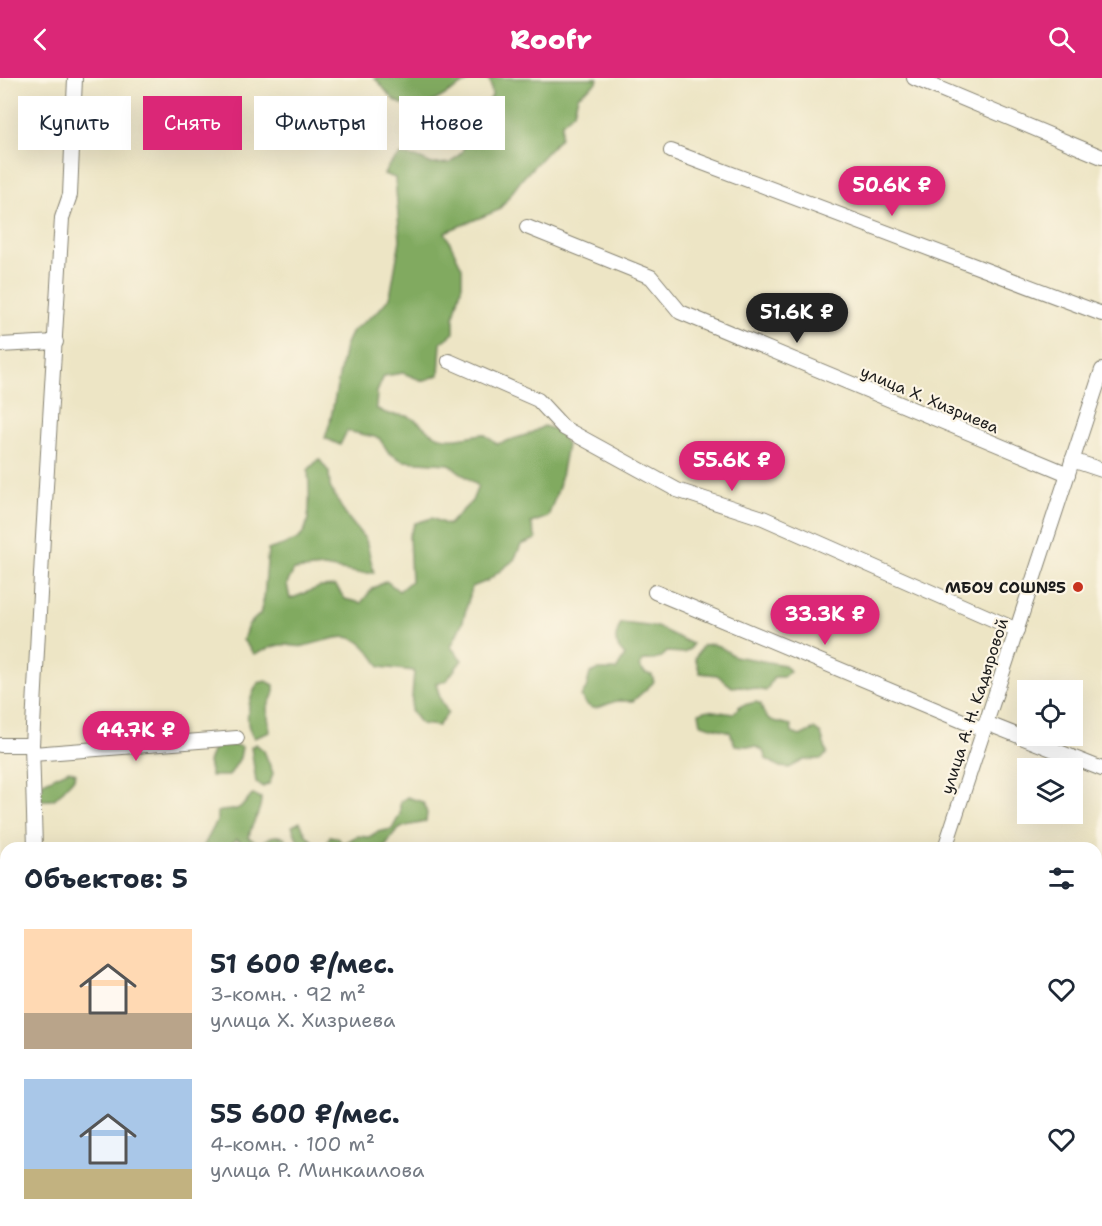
<!DOCTYPE html>
<html lang="ru">
<head>
<meta charset="utf-8">
<style>
  :root { --surface:#fff; --page:#f6f6f7; --text:#1f2937; --muted:#747a83; --accent:#db2777 }
  body { margin:0; font-family:"Shantell Sans",sans-serif; background:var(--page); color:var(--text); height:100vh; display:flex; flex-direction:column; font-size:22px; white-space:nowrap }
  * { box-sizing:border-box; margin:0 }
  p { font-size:20px; color:var(--muted) }
  .icon { flex:none; width:33px; height:33px; fill:none; stroke:currentColor; stroke-width:2; stroke-linecap:round; stroke-linejoin:round }
  .map { position:relative; flex:1; overflow:hidden }
  .details { position:absolute; left:0px; top:764px; width:1102px; height:386px; display:flex; flex-direction:column; background:var(--surface); border-radius:18px 18px 0 0; box-shadow:0 6px 24px #0002 }
  .details>* { flex:none }
  .hud { position:absolute; left:18px; top:18px; width:600px; height:54px; display:flex; gap:12px }
  .fabs { position:absolute; left:1017px; top:602px; display:grid; gap:12px }
  .fabs a { display:grid; place-items:center; width:66px; height:66px; border-radius:0px; background:var(--surface); box-shadow:0 6px 24px #0002; font-size:30px }
  .price { position:absolute; translate:-50% -51px; padding:0 14px; border-radius:21px; background:var(--accent); color:#fff; font-size:20px; line-height:39px; filter:drop-shadow(0 2px 3px #0008) }
  .price::after { content:''; position:absolute; left:50%; top:36px; width:18px; height:14px; margin-left:-9px; background:inherit; clip-path:polygon(0 0,100% 0,50% 100%) }
  .price.active { background:#222; color:#fff }
  ul { padding:0; list-style:none }
  li { display:flex; align-items:center; gap:18px; height:150px; padding:0 24px }
  li span { display:grid; place-items:center; flex:none; width:168px; height:120px; border-radius:0px; color:#555 }
  li>.icon { margin-inline-start:auto }
  span .icon { width:72px; height:72px; fill:#fffc; stroke-width:1 }
  li b { font-size:26px }
  h2 { display:flex; justify-content:space-between; align-items:center; height:72px; padding:0 24px; font-size:26px }
  .chip { padding:0 21px; border-radius:0px; background:var(--surface); box-shadow:0 6px 24px #0002; font-size:21px; line-height:54px }
  .chip.active { background:var(--accent); color:#fff }
  header { display:flex; justify-content:space-between; align-items:center; height:78px; padding:0 24px; background:var(--accent); color:#fff; font-size:27px; font-weight:800 }
  .map>svg:first-child { display:block }
  .forest { fill:#81aa61; stroke:#4e633e; stroke-width:1.5 }
  .lines { fill:none; stroke-linecap:round; stroke-linejoin:round }
  .minor-casing { stroke:#848070; stroke-width:16 }
  .tertiary-casing { stroke:#848070; stroke-width:20 }
  .minor { stroke:#fff; stroke-width:14 }
  .tertiary { stroke:#fff; stroke-width:16 }
  .poi-dot { fill:#c8321e; stroke:#fcf5e5; stroke-width:2 }
  .labels { text-anchor:middle; stroke-width:4.5; stroke-linejoin:round; paint-order:stroke }
  .street-label { font-size:16px; fill:#1c1c1c; stroke:#fcf5e5 }
  .poi-label { font-size:16px; font-weight:bold; fill:#1c1c1c; stroke:#fcf5e5; text-anchor:end }
</style>
</head>
<body>
<header><svg class="icon" aria-label="back" viewBox="0 0 24 24"><path d="M15 5l-7 7 7 7"/></svg>Roofr<svg class="icon" aria-label="search" viewBox="0 0 24 24"><circle cx="10" cy="10" r="6"/><path d="M15 15l6 6"/></svg></header>
<div class="map">
<svg width="1102" height="1148" viewBox="0 0 1102 1148">
  <rect width="100%" height="100%" fill="#fcf5e5"/>
  <filter id="ink" filterUnits="userSpaceOnUse"><feTurbulence type="fractalNoise" baseFrequency=".0167" numOctaves="2"/><feDisplacementMap in="SourceGraphic" scale="12" xChannelSelector="R" yChannelSelector="G"/><feConvolveMatrix kernelMatrix="1 2 1 2 8 2 1 2 1" color-interpolation-filters="sRGB"/></filter>
  <filter id="wash" filterUnits="userSpaceOnUse"><feTurbulence type="fractalNoise" baseFrequency=".008" numOctaves="4" result="noise"/><feDisplacementMap in="SourceGraphic" scale="24" xChannelSelector="R" yChannelSelector="G"/><feGaussianBlur stdDeviation="1.35" result="paint"/><feColorMatrix in="noise" values="0 0 0 0 0 0 0 0 0 0 0 0 0 0 0 0 0 1.4 0 .05"/><feComposite in="paint" operator="in"/></filter>
  <g filter="url(#wash)">
    <rect width="100%" height="100%" fill="#ede5c5"/>
    <g class="forest">
      <path d="M374 0H598L597 4 578 18 574 34 562 45 560 60 522 101 499 132 445 154 462 190V207L454 238V255L441 265 439 297 423 303 403 295 384 298 377 314 376 330C393 340 391 335 407 338 418 341 424 351 434 356 447 365 469 357 484 356L497 366 529 356 544 348 560 353 567 367 559 409 548 439 531 445 536 461 521 467 514 482 487 503 472 509 463 543 451 569 462 582 446 603 436 605 440 620 448 635 438 648 421 646 411 633 414 593 380 589C355 547 343 559 304 568 297 570 289 566 281 567 273 567 263 574 254 576L243 562 248 547 260 536 264 520 268 472C276 469 294 464 299 460 313 449 309 407 308 392L319 381 329 394 330 409 345 436 366 462 374 495H358L324 489 294 492 287 506 290 521 320 509 336 508 345 521 361 525 372 511 386 503 399 513 411 503 409 458 415 445 432 440 448 447 472 423 478 408 449 386 403 383 389 375 379 360 347 353 340 367 325 360 330 344 345 268 352 253 378 233 390 219 400 162 395 100 384 96 389 87 400 77 416 79 432 86 450 85 462 74 472 44 466 33 482 32 492 18 490 2C485 1 477 0 472 2 447 11 424 41 396 23 389 19 382 6 374 0Z"/>
      <path d="M621 545 657 549 692 566 691 570 684 575 667 574C660 582 654 583 644 582L639 589 645 595 652 597 654 604 633 623C628 623 622 623 617 623 602 626 592 640 581 618L586 611 590 595 598 592H616L625 577C613 567 614 559 621 545Z"/>
      <path d="M711 566 719 568 734 578 785 587 790 593 783 599H774L766 613 740 608 732 609 717 597 700 595 695 580 703 567Z"/>
      <path d="M266 603 274 607V615L267 630 270 654 254 660C242 645 249 620 258 605Z"/>
      <path d="M756 624 761 626C764 645 776 643 791 647L792 655 800 658 814 651 821 656 827 675 822 681 804 682 789 690 780 689 766 681 763 673 756 669 735 667 730 654 701 646 699 635 708 632 733 636 740 628Z"/>
      <path d="M256 666 264 673 273 695 270 705 263 709 256 704 251 669Z"/>
      <path d="M233 667 242 669 240 680 229 698H211L208 684 214 668Z"/>
      <path d="M69 692 76 695C74 703 70 704 65 710 54 722 56 723 39 722L37 714 41 705Z"/>
      <path d="M253 716 261 720C261 738 251 743 249 760L260 766C269 760 274 755 285 760L289 769H244L243 765 236 761 230 769H203L217 743V734C223 732 226 733 232 732 242 731 247 723 253 716Z"/>
      <path d="M407 719 423 724 427 735 426 743C418 747 409 746 401 750 393 754 390 763 385 769H326L330 758 338 760 343 766 357 758 369 759 377 754 392 751 400 736V724Z"/>
      <path d="M300 744 307 758 319 769H300L292 748Z"/>
      <path d="M46 1143H101L94 1148H80L77 1145 72 1148H41Z"/>
      <path d="M185 1143H260L258 1148H178Z"/>
    </g>
  </g>
  <g filter="url(#ink)">
    <g class="lines">
      <defs>
        <g id="minor">
          <path d="M914 0 1102 79"/>
          <path d="M671 73 1102 236"/>
          <path d="M527 149 651 199 680 234 1068 396"/>
          <path d="M0 267 56 264"/>
          <path d="M449 283 538 322 564 350 677 412 763 440 1017 552"/>
          <path d="M1072 382 1102 392"/>
          <path d="M655 514 984 652"/>
          <path d="M986 645 1102 691"/>
          <path d="M0 667H32"/>
          <path d="M33 676 237 660"/>
          <path d="M35 770 32 667 43 459 62 140 70 117 75 0"/>
          <path d="M945 770 1102 292"/>
          <path d="M1096 1116 1102 1097"/>
          <path d="M668 1143 669 1148"/>
          <path d="M917 1143 918 1148"/>
          <path d="M1089 1148 1090 1143"/>
        </g>
        <g id="tertiary">
          <path d="M0 847 6 846"/>
          <path d="M1096 1040 1102 1042"/>
        </g>
      </defs>
      <use href="#minor" class="minor-casing"/>
      <use href="#tertiary" class="tertiary-casing"/>
      <use href="#minor" class="minor"/>
      <use href="#tertiary" class="tertiary"/>
    </g>
  </g>
  <circle class="poi-dot" cx="1078" cy="509" r="6"/>
  <g class="labels">
    <g class="street-label">
      <text transform="translate(930 321) rotate(23)" y="6">улица Х. Хизриева</text>
      <text transform="translate(974 628) rotate(-72)" y="6">улица А. Н. Кадыровой</text>
    </g>
    <g class="poi-label">
      <text x="1066" y="515">МБОУ СОШ№5</text>
    </g>
  </g>
</svg>
<div class="fabs">
<a><svg class="icon" aria-label="locate" viewBox="0 0 24 24"><circle cx="12" cy="12" r="6"/><path d="M12 2v4M12 18v4M2 12h4M18 12h4"/></svg></a>
<a><svg class="icon" aria-label="layers" viewBox="0 0 24 24"><path d="M12 4l9 5-9 5-9-5zM3 14l9 5 9-5"/></svg></a>
</div>
<b class="price" style="left:892px;top:139px">50.6K ₽</b>
<b class="price active" style="left:797px;top:266px">51.6K ₽</b>
<b class="price" style="left:732px;top:414px">55.6K ₽</b>
<b class="price" style="left:825px;top:568px">33.3K ₽</b>
<b class="price" style="left:136px;top:684px">44.7K ₽</b>
<div class="hud">
<a class="chip">Купить</a>
<a class="chip active">Снять</a>
<a class="chip">Фильтры</a>
<a class="chip">Новое</a>
</div>
<section class="details">
<h2>Объектов: 5<svg class="icon" aria-label="filters" viewBox="0 0 24 24"><path d="M4 7h16M4 17h16"/><circle cx="9" cy="7" r="2"/><circle cx="15" cy="17" r="2"/></svg></h2>
<ul>
<li><span style="background:linear-gradient(#ffd9b3 70%,#b9a48a 0)"><svg class="icon" aria-label="home" viewBox="0 0 24 24"><path d="M3 11l9-7 9 7M6 9v11h12V9"/></svg></span><div><b>51 600 ₽/мес.</b><p>3-комн. · 92 m²</p><p>улица Х. Хизриева</p></div><svg class="icon" aria-label="heart" viewBox="0 0 24 24"><path d="M12 20l-8-8c-3-5 5-10 8-4 3-6 11-1 8 4z"/></svg></li>
<li><span style="background:linear-gradient(#a9c7e8 75%,#c2b280 0)"><svg class="icon" aria-label="home" viewBox="0 0 24 24"><path d="M3 11l9-7 9 7M6 9v11h12V9"/></svg></span><div><b>55 600 ₽/мес.</b><p>4-комн. · 100 m²</p><p>улица Р. Минкаилова</p></div><svg class="icon" aria-label="heart" viewBox="0 0 24 24"><path d="M12 20l-8-8c-3-5 5-10 8-4 3-6 11-1 8 4z"/></svg></li>
</ul>
</section>
</div>
</body>
</html>
